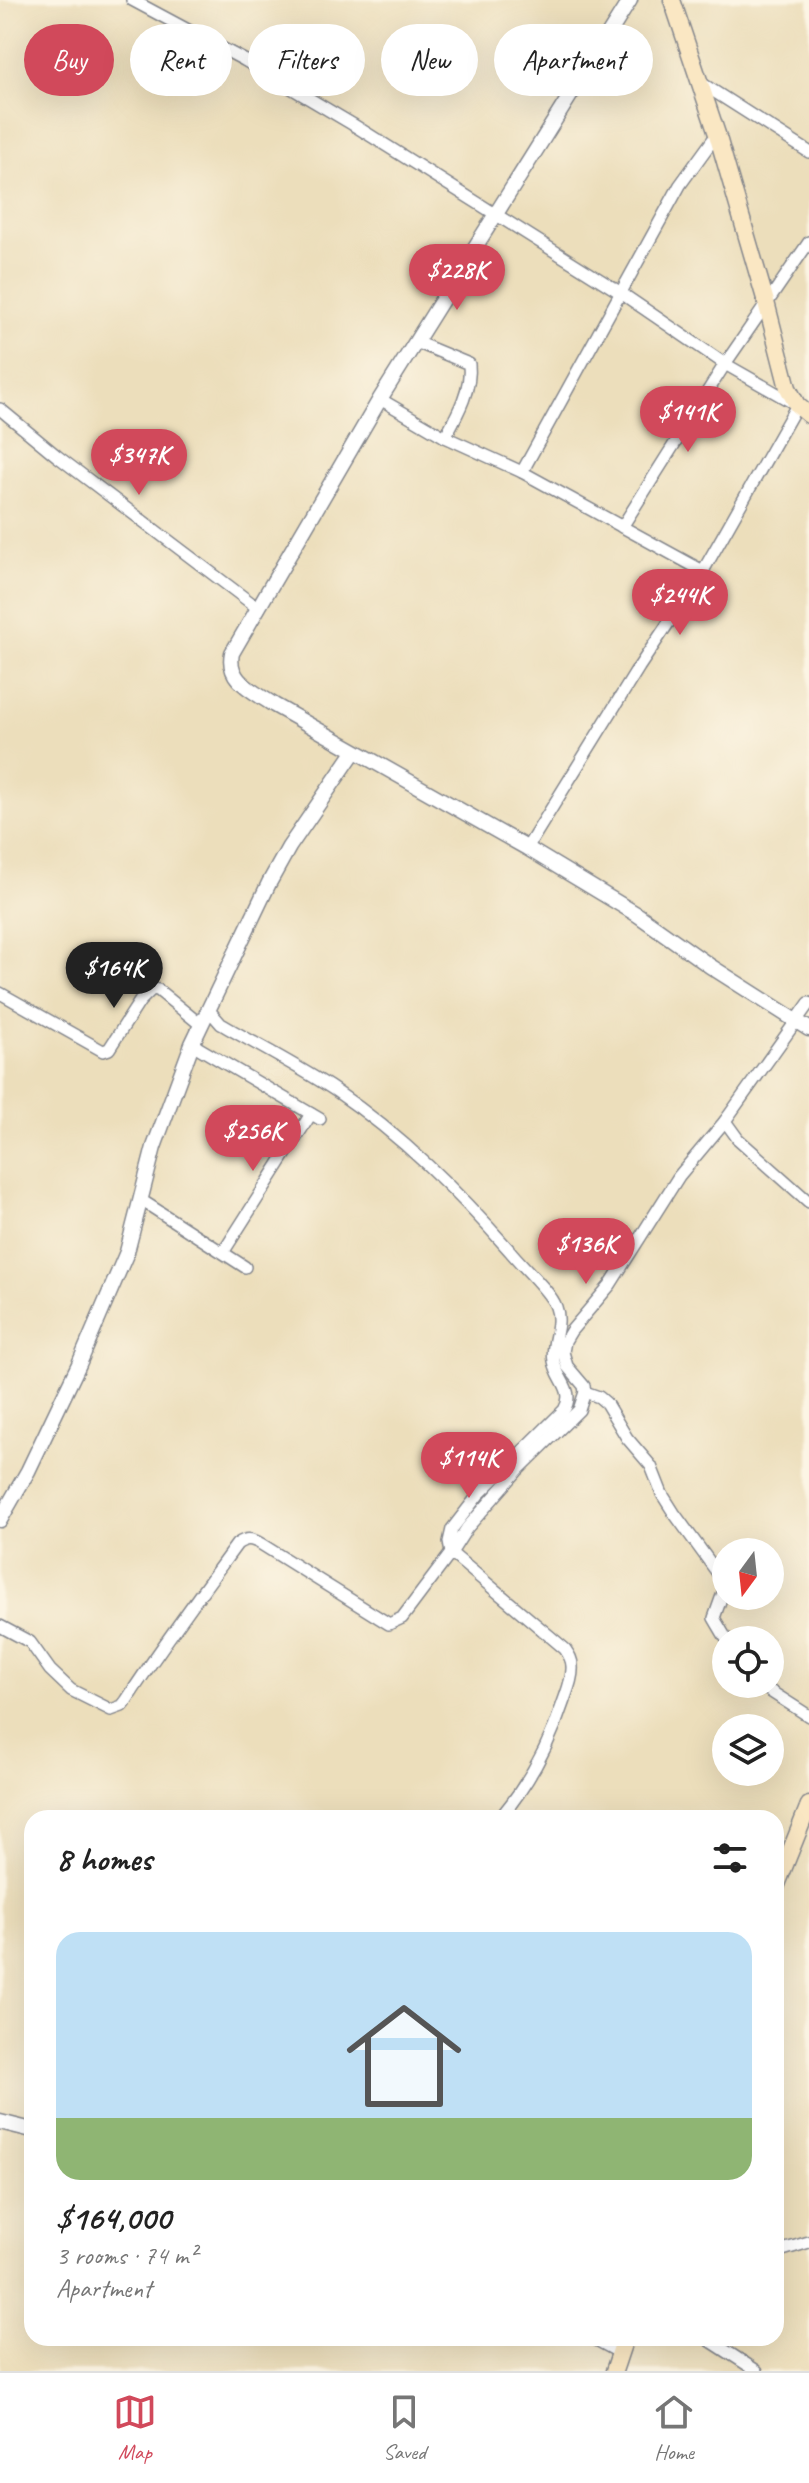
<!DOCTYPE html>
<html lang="en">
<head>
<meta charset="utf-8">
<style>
  :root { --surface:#fff; --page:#f6f6f6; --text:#222; --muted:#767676; --line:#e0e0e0; --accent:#d1495b }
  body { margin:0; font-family:Caveat,sans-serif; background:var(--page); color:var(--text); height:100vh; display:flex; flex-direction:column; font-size:30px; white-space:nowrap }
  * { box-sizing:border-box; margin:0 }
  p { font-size:26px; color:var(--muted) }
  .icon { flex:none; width:44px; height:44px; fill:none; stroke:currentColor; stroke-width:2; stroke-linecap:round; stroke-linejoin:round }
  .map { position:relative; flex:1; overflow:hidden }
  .side { position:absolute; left:24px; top:1810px; width:760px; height:536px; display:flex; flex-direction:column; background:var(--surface); border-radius:24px; box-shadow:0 8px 32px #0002 }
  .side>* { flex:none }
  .hud { position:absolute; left:24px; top:24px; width:762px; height:72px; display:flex; gap:16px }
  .needle { width:52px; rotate:195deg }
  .fabs { position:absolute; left:712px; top:1538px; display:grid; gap:16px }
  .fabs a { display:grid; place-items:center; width:72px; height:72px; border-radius:50%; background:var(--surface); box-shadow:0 8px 32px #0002; font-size:40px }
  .price { position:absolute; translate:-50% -68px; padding:0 18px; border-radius:28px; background:var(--accent); color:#fff; font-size:26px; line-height:52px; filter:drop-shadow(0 2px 4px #0008) }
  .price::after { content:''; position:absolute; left:50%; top:48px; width:24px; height:18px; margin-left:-12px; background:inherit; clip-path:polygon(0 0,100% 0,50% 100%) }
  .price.selected { background:#222; color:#fff }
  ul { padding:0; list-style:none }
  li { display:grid; align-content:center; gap:16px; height:424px; padding:0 32px }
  li span { display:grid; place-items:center; height:248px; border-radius:24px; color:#555 }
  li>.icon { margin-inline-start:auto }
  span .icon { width:144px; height:144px; fill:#fffc; stroke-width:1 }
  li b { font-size:34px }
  h2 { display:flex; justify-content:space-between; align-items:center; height:96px; padding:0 32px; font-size:34px }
  .chip { padding:0 28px; border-radius:36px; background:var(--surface); box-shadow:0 8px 32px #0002; font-size:28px; line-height:72px }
  .chip.selected { background:var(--accent); color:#fff }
  .menu { display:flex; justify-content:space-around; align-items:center; height:112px; border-top:2px solid var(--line); background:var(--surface); font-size:22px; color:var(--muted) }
  .menu a { display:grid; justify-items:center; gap:4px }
  .menu .selected { color:var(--accent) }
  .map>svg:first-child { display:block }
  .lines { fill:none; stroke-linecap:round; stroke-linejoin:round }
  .minor-casing { stroke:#84868c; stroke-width:14 }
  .tertiary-casing { stroke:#84868c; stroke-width:17 }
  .secondary-casing { stroke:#84868c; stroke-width:19 }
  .minor { stroke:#fff; stroke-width:11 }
  .tertiary { stroke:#fff; stroke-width:14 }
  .secondary { stroke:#fae7c3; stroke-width:16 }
</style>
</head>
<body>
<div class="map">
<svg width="809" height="2371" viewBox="0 0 809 2371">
  <rect width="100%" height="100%" fill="#fcf5e5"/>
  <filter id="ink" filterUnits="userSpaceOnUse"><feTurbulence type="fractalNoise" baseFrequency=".0125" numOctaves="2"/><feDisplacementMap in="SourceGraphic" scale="16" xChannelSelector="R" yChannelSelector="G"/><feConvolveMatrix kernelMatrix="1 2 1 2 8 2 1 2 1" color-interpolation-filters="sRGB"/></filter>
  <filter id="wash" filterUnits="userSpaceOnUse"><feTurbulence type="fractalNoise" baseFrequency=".006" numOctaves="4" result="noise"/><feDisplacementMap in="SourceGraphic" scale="32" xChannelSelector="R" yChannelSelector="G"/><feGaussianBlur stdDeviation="1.8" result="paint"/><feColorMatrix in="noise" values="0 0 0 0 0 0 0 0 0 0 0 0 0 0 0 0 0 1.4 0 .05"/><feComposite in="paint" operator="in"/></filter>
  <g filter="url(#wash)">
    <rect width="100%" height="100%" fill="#ecdebb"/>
  </g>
  <g filter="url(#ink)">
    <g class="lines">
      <defs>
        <g id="minor">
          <path d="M132 0 244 60 352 124 621 293 725 364 797 405 703 571 639 667 527 848"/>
          <path d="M701 83 809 152"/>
          <path d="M416 342 469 364C472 389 457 415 445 437"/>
          <path d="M380 399 445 437 522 472 703 571"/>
          <path d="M0 409 57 456 259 609"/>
          <path d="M522 472 680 185 717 134"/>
          <path d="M622 527 725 364 809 242"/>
          <path d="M0 993 103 1051 109 1049 140 1001 152 989 158 990 201 1025"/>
          <path d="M208 1009 221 1024C259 1046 300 1067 336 1091 402 1136 458 1192 510 1251 521 1265 551 1292 556 1307 563 1326 550 1342 554 1361 557 1380 576 1390 564 1410L479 1494 452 1529 449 1542 451 1553"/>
          <path d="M192 1044 320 1119"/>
          <path d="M725 1121 738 1139 809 1202"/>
          <path d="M141 1200 245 1267"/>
          <path d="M224 1251 311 1114"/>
          <path d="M585 1392 599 1397 606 1403 627 1438 651 1466 662 1494 674 1513 722 1579 724 1590 714 1618 727 1640"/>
          <path d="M451 1553 467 1528 518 1470 579 1410 585 1392 584 1386 567 1366 563 1352 565 1341 571 1331 610 1285 679 1176 725 1121 809 1003"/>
          <path d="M0 1626 30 1642 50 1670 71 1690 111 1710 122 1706 126 1701C161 1647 199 1596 237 1544 246 1538 251 1538 261 1544L389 1624 402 1618 451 1553 565 1649C569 1655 572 1659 572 1666 573 1678 567 1691 563 1703 549 1746 529 1783 500 1818"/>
          <path d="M759 1684 809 1716"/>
          <path d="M776 2252 809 2242"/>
          <path d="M706 2338 757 2371"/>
        </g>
        <g id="tertiary">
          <path d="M630 0 380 399 232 653C226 681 254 691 274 705L527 848 638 915 710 966 809 1029"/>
          <path d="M0 1520 28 1471 79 1364 127 1252 154 1147 192 1044 269 883 289 847 354 752"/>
          <path d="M0 2122 32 2130"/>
          <path d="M596 2338 620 2351"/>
        </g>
        <g id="secondary">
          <path d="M672 0 717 134 766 302 788 388 797 405 809 415"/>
          <path d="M776 1887 809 1805"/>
          <path d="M614 2371 625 2338"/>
        </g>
      </defs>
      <use href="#minor" class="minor-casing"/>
      <use href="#tertiary" class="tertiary-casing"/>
      <use href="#secondary" class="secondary-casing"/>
      <use href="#minor" class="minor"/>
      <use href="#tertiary" class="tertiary"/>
      <use href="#secondary" class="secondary"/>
    </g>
  </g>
</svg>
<div class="fabs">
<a><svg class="needle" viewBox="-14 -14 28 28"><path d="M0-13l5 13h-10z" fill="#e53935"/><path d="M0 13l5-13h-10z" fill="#767676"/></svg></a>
<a><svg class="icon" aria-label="locate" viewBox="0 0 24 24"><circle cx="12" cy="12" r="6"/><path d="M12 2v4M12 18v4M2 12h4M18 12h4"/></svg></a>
<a><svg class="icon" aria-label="layers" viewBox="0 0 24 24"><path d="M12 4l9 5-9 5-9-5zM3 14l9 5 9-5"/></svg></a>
</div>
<b class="price" style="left:457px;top:312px">$228K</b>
<b class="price" style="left:688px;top:454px">$141K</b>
<b class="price" style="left:139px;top:497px">$347K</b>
<b class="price" style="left:680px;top:637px">$244K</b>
<b class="price selected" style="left:114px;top:1010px">$164K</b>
<b class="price" style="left:253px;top:1173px">$256K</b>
<b class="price" style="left:586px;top:1286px">$136K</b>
<b class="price" style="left:469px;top:1500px">$114K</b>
<div class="hud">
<a class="chip selected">Buy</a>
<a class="chip">Rent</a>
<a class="chip">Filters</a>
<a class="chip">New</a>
<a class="chip">Apartment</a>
</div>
<section class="side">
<h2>8 homes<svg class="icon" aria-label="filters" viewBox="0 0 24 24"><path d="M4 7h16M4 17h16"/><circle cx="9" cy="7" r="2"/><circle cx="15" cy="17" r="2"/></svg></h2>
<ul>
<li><span style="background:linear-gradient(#bfe0f5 75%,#8fb573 0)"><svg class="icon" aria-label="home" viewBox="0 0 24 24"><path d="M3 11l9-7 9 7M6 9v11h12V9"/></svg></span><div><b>$164,000</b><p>3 rooms · 74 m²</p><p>Apartment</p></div></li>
</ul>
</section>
</div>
<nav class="menu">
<a class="selected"><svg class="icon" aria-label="map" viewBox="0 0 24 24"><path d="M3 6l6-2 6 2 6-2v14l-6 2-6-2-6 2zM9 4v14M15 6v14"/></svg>Map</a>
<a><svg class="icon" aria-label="saved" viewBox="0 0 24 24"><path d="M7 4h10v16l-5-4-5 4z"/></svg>Saved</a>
<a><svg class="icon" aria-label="home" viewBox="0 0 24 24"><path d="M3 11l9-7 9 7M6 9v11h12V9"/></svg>Home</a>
</nav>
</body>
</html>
